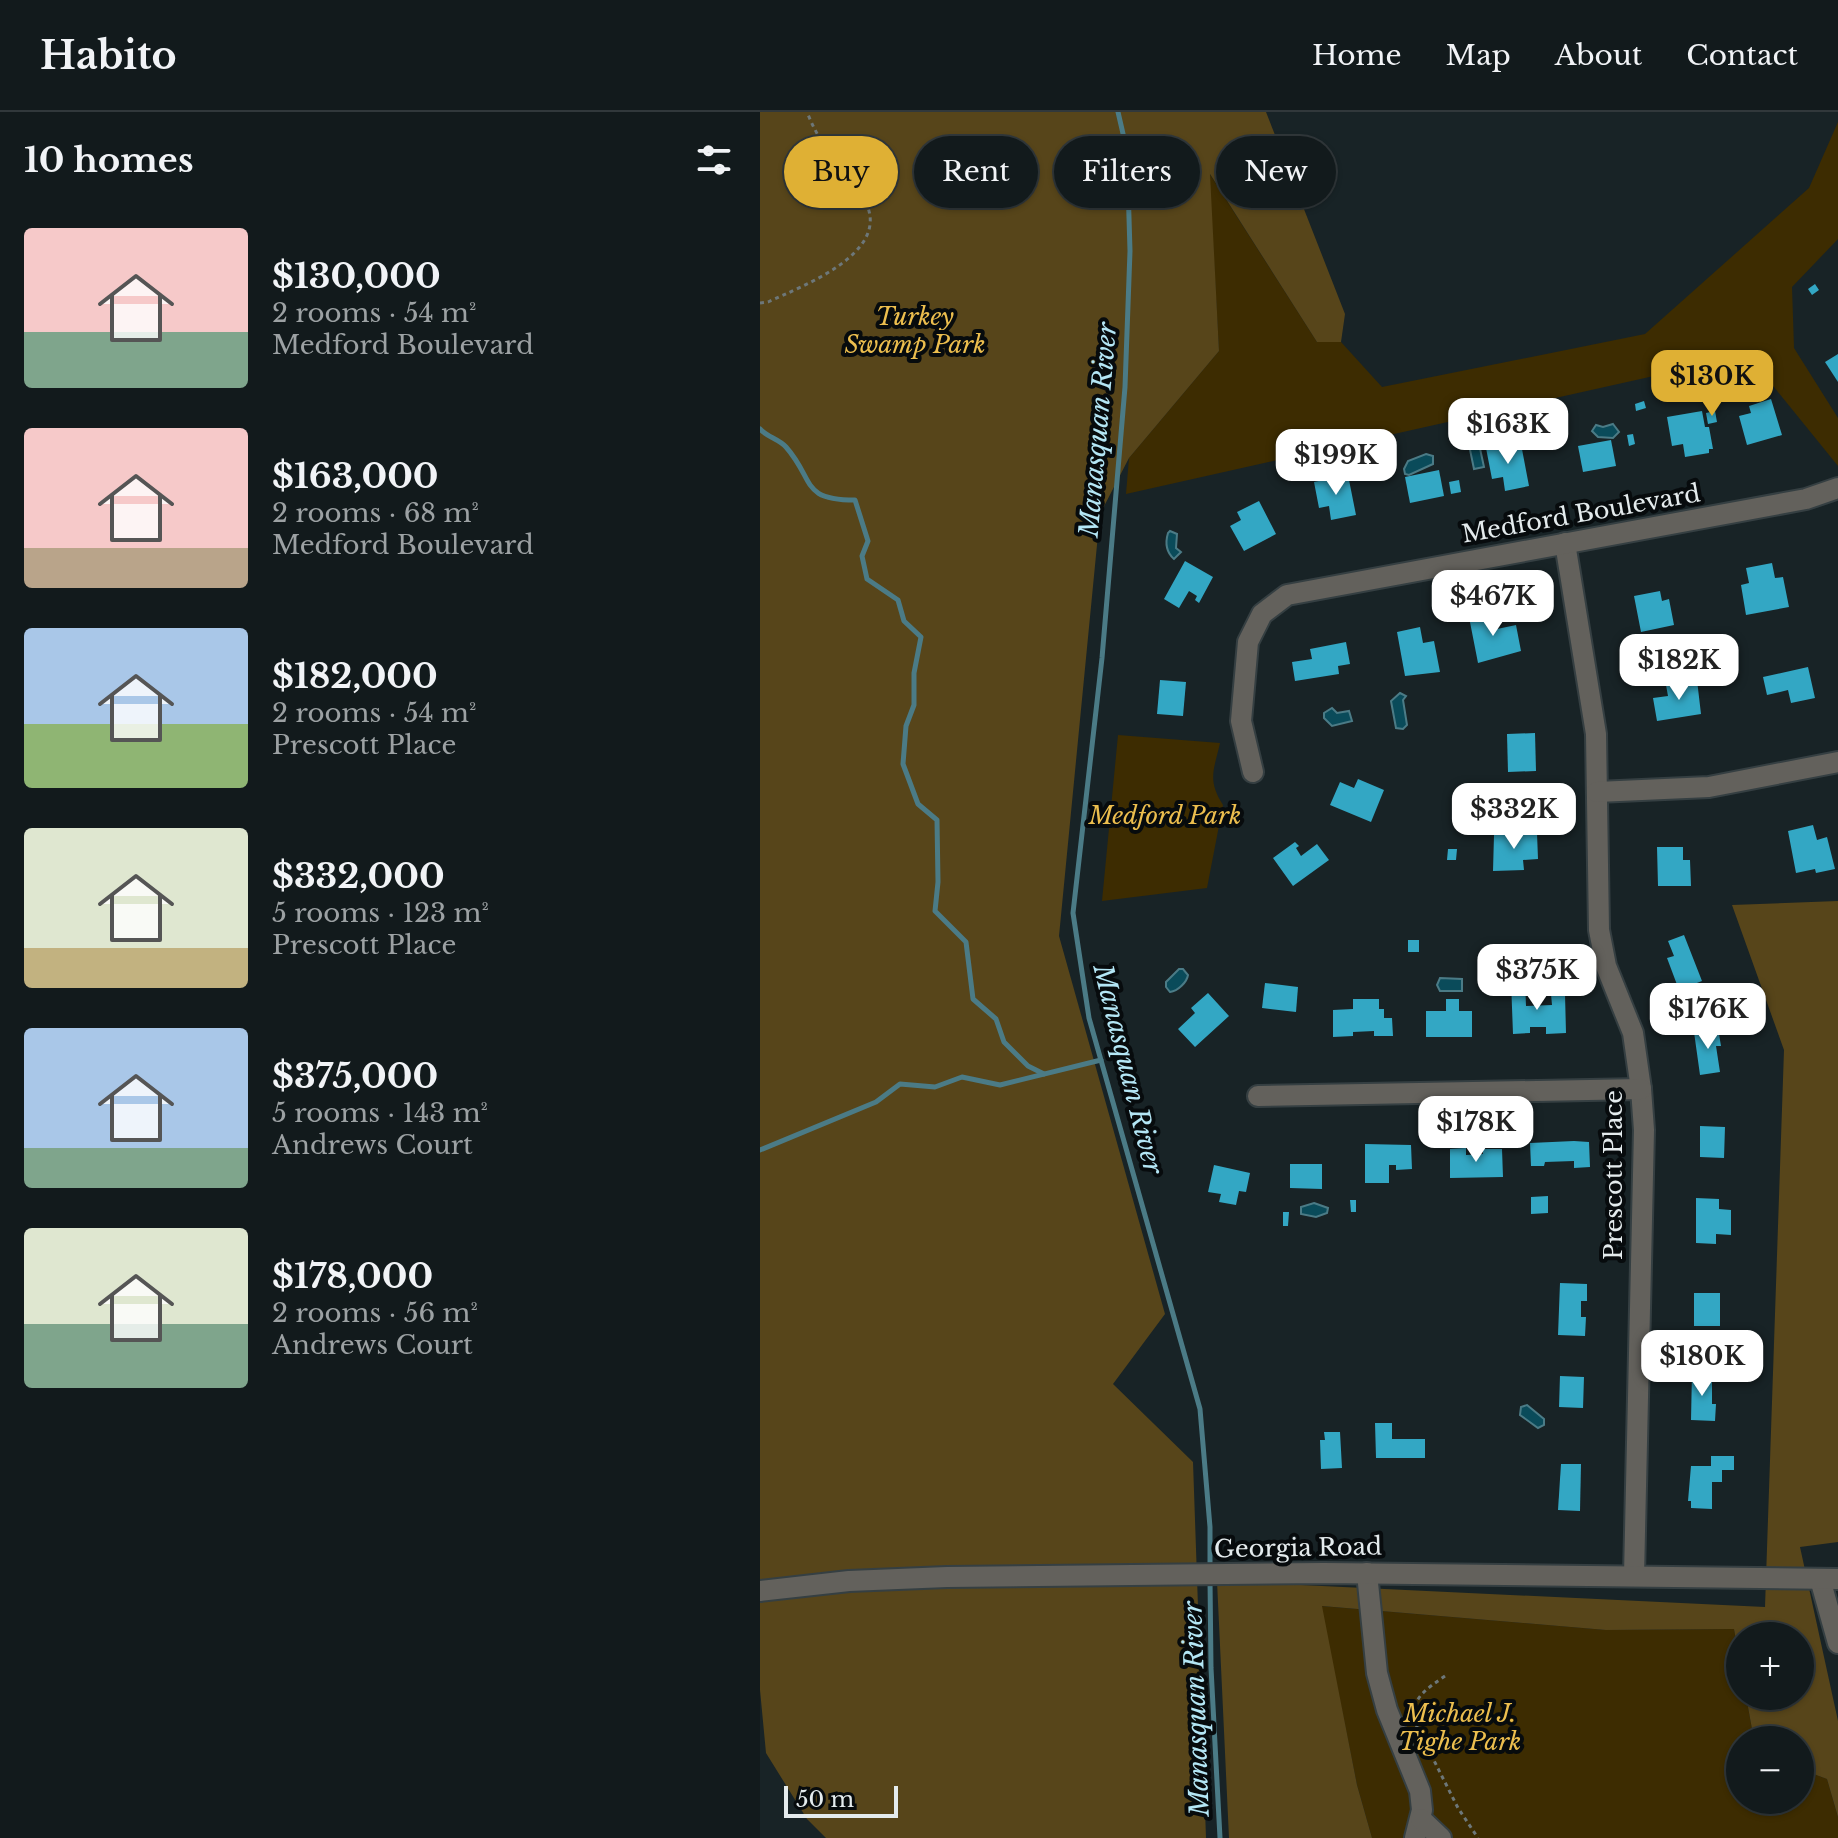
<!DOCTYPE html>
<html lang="en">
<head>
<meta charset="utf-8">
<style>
  :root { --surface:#121a1c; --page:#1b2325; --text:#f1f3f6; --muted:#9ca1a3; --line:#31383b; --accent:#dfb034 }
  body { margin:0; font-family:"Libre Baskerville",serif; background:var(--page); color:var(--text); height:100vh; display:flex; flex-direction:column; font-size:30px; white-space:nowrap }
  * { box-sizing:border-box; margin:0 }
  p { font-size:26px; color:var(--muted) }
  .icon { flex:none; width:44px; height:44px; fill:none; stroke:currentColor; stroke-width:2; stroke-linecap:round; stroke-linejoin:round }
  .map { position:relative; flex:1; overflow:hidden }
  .side { display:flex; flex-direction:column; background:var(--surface); width:760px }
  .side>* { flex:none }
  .hud { position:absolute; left:24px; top:24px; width:760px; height:72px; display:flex; gap:16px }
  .buttons { position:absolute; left:966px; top:1510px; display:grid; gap:16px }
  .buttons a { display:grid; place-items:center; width:88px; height:88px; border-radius:50%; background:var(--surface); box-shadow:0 2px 6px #0004,0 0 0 2px var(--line); font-size:40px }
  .scale { position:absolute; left:24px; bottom:20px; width:114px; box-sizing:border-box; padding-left:8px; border:4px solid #e4ebed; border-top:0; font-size:22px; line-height:28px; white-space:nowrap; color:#e4ebed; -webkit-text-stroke:6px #070b0d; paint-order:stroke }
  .price { position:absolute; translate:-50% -68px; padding:0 18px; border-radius:16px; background:#fff; color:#222; font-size:26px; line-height:52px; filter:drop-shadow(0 2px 4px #0008) }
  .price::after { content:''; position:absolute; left:50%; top:48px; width:24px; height:18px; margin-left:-12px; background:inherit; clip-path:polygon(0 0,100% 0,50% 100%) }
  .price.active { background:var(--accent); color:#111 }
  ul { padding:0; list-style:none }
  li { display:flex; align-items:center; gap:24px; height:200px; padding:0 24px }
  li span { display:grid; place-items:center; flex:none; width:224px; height:160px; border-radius:8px; color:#555 }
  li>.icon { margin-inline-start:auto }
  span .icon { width:96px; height:96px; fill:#fffc; stroke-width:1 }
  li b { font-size:34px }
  h2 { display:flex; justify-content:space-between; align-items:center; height:96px; padding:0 24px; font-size:34px }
  .pill { padding:0 28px; border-radius:36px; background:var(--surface); box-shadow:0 2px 6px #0004,0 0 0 2px var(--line); font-size:28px; line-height:72px }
  .pill.active { background:var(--accent); color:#111 }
  header { display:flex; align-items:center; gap:48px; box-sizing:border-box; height:112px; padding:0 40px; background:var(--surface); border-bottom:2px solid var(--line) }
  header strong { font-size:38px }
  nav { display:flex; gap:44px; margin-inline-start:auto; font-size:28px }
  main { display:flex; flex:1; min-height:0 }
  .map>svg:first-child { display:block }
  .green { fill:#3d2c01 }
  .forest { fill:#57451a }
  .water { fill:#0a4b5a; stroke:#4b7b86; stroke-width:2 }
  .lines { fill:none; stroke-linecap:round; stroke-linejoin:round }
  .stream { stroke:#4b7b86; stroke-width:5 }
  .building { fill:#33a7c4 }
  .minor-casing { stroke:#353f42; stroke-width:24 }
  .path { stroke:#6d7779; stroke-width:3; stroke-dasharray:4 4; stroke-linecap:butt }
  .minor { stroke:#63615c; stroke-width:20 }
  .labels { text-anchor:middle; stroke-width:8; stroke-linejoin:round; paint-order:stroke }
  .park-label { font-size:24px; font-style:italic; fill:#ecbe4e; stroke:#070b0d }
  .street-label { font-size:24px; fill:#e4ebed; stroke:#070b0d }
  .water-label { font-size:26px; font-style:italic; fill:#b4e6f5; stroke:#070b0d }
</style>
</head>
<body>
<header>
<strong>Habito</strong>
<nav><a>Home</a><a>Map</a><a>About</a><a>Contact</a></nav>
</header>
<main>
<section class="side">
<h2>10 homes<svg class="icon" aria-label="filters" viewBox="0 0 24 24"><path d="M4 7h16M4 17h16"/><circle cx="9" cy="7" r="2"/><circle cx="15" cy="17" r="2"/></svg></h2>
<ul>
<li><span style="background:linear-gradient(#f6c9c9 65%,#7fa58c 0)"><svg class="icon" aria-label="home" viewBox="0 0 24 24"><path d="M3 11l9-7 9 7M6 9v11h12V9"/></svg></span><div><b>$130,000</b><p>2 rooms · 54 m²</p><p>Medford Boulevard</p></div></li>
<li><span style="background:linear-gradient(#f6c9c9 75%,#b9a48a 0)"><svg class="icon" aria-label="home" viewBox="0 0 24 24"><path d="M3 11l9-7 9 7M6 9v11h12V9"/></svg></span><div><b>$163,000</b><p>2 rooms · 68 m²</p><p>Medford Boulevard</p></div></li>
<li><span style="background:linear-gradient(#a9c7e8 60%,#8fb573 0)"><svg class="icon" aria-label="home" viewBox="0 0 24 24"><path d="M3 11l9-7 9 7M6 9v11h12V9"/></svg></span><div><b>$182,000</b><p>2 rooms · 54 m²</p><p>Prescott Place</p></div></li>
<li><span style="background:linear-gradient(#dfe7d0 75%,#c2b280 0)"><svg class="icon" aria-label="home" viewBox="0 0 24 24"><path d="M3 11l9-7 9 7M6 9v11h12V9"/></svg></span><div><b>$332,000</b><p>5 rooms · 123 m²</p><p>Prescott Place</p></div></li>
<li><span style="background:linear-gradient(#a9c7e8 75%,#7fa58c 0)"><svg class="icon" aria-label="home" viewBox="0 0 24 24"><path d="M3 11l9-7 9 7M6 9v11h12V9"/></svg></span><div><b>$375,000</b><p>5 rooms · 143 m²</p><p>Andrews Court</p></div></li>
<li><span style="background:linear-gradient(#dfe7d0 60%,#7fa58c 0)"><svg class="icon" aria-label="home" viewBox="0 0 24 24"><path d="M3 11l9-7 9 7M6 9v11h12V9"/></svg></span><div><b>$178,000</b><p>2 rooms · 56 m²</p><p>Andrews Court</p></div></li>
</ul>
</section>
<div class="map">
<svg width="1078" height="1726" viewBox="0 0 1078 1726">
  <rect width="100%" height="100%" fill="#182326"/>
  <g class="green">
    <path d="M1078 10V127L1032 175 1034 236 1078 306V354L988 243 366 382 369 346 459 239 449 61 557 230H581L622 275 885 222 1049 76Z"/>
    <path d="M358 623 460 631C454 658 447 668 463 693L447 776 342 789Z"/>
    <path d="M561 1494 846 1518 974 1517 980 1551V1584H986L994 1628H980V1688H1040V1657L1067 1667 1078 1705V1726H612L597 1673Z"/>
  </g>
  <g class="forest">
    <path d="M0 0H506L585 202 581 230H557L450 62 459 239 369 346 340 402 299 824 405 1202 353 1272 433 1350 446 1726H66L47 1707 6 1641 0 1578Z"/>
    <path d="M1078 789V1430L1040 1435 1078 1609V1705L1067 1667 1040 1657V1628H994L986 1584H1040V1524H980V1551L974 1517 846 1518 562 1494 597 1673 612 1726H469L457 1469 1005 1495 1024 938 972 793Z"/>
  </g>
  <g class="water">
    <path d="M853 312 859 320 853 326 838 325 832 319 836 313 843 315Z"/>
    <path d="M719 332 724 355 714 357 709 333Z"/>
    <path d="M666 342 673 344V352L649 363 645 362 644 357 648 349Z"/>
    <path d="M410 419 417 422 416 436 421 440 414 447C406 440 405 431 408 421Z"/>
    <path d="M640 581 646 584 643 588 647 613 643 617 636 616 631 589Z"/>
    <path d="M572 596 577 601 589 599 592 609 572 614 564 606V601Z"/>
    <path d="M758 837H779L781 849 755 848 753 841Z"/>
    <path d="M419 857H423L428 863C427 870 418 879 410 880L406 875V870Z"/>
    <path d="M680 866 702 867V879H680L677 873Z"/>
    <path d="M554 1091 568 1096 567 1101 556 1105 541 1102V1095Z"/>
    <path d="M767 1293 784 1307V1313L778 1316 760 1303 761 1295Z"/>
  </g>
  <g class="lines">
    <g class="stream">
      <path d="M358 0 367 39 370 139 365 275 342 546 313 801 329 906 440 1297 450 1415V1458"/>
      <path d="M0 317C7 325 19 327 26 335 55 368 40 388 95 388L108 429 102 444 107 467 138 488 144 509 161 525 154 561V593L146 614 143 652 158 692 177 708 178 770 175 799 206 830 213 887 236 907 244 930 268 954 284 962"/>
      <path d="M0 1038 116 990 140 972 175 975 202 965 240 973 341 948"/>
      <path d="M450 1468 451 1556 460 1726"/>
    </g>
  </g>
  <g class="building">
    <path d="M1055 172 1059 178 1052 183 1048 177Z"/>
    <path d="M1078 242V270L1065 250Z"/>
    <path d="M1011 287 1022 323 987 333 979 304 991 301 989 294Z"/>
    <path d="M884 289 886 296 876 299 875 292Z"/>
    <path d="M942 299 945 315H949L953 337H949V341L925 345 923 332 912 334 907 305Z"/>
    <path d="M955 299 957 310 948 312 946 301Z"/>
    <path d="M873 322 875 332 869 334 867 323Z"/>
    <path d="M851 328 856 354 823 360 818 334Z"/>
    <path d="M761 332 769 374 745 379 743 365 732 367 726 336Z"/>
    <path d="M679 358 684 384 650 391 645 365Z"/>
    <path d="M588 363 596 403 571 408 569 394 559 396 554 370Z"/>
    <path d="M699 368 701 380 691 382 689 370Z"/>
    <path d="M499 389 516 422 484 439 470 414 481 408 477 400Z"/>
    <path d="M425 449 453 465 439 491 435 488 437 484 429 479 419 496 404 487Z"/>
    <path d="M1012 451 1015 466 1023 465 1029 495 986 503 981 473 989 471 986 456Z"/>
    <path d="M900 479 902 489 909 487 914 513 881 520 874 484Z"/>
    <path d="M734 501 738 502 740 511 736 512 737 517 756 513 761 539 718 551 709 505Z"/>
    <path d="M660 515 663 531 674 529 680 560 645 564 637 520Z"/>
    <path d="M586 530 590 552 578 554 579 562 535 569 532 550 552 547 550 537Z"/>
    <path d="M1048 555 1055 586 1031 591 1028 578 1007 583 1003 565Z"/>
    <path d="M400 568 426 570 423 604 397 602Z"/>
    <path d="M937 568 941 602 897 609 893 586 908 584 906 573Z"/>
    <path d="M775 621 776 659 748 660 747 622Z"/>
    <path d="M598 667 624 678 611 710 570 693 580 670 594 676Z"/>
    <path d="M1053 713 1057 728 1067 725 1075 757 1056 761 1055 757 1036 761 1028 719Z"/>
    <path d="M777 721 778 747 763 748 764 758 733 759 734 723Z"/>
    <path d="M535 730 539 734 536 736 541 744 557 732 569 748 533 774 513 746Z"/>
    <path d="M897 735H923V748H930L931 774H898Z"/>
    <path d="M688 737H697L696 748H687Z"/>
    <path d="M924 823 942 869 919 878 907 846 914 844 908 829Z"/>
    <rect x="648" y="828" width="11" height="12"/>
    <path d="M765 868 766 894 792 893 791 882H805L806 921 786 922V915H770V921L753 922 751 869Z"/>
    <path d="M505 871 538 875 536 900 502 896Z"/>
    <path d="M448 881 469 904 435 935 418 917 435 901 431 896Z"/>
    <path d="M593 887H619V897H624V906H632L633 924H614V919L593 920V924L573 925V898L593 897Z"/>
    <path d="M686 887H699V899H712V925H666V899H686Z"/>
    <path d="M958 916 961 934H956L960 960 940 963 934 920Z"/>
    <path d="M940 1014 965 1015 964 1046 940 1045Z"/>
    <path d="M814 1029 829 1030 830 1055 814 1056V1049L785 1050 784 1054H771L770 1031Z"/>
    <path d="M605 1032 651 1033 652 1057 636 1058V1053H629V1071H605Z"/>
    <path d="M706 1036V1043L723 1042V1037H742L743 1065 690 1066V1037Z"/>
    <path d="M530 1052H562V1077L530 1076Z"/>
    <path d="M454 1053 490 1061 486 1080 479 1079 476 1093 459 1090 461 1082 448 1080Z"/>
    <path d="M788 1084V1101L771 1102V1085Z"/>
    <path d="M936 1086 959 1087V1097L971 1098V1123L956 1122V1132L936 1131Z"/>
    <path d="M590 1088H596V1100H591Z"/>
    <path d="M523 1100H529L528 1114H523Z"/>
    <path d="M800 1171 827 1172V1189H821V1205H826L825 1224 798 1223Z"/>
    <rect x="934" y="1181" width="26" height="33"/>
    <path d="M932 1260 952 1261V1292H956L955 1309 931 1308Z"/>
    <path d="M800 1264 824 1265 823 1296 799 1295Z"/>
    <path d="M615 1311H632V1327H665V1346H616Z"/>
    <path d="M564 1320H580L582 1356 561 1357 560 1328H565Z"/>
    <path d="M951 1344H974V1358H962V1370H952V1397L931 1396V1389H928L931 1354H951Z"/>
    <path d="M801 1352H821L820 1399 798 1398Z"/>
  </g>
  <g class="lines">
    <defs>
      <g id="minor">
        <path d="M805 431 836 622 839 818 846 854 873 921 881 977 884 1018 874 1464"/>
        <path d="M493 660 481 609 488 530 502 502 527 483 1046 387 1078 376"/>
        <path d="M837 680 949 675 1078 650"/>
        <path d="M498 984 881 977"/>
        <path d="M607 1461 617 1561 627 1598 660 1679 662 1698 655 1726"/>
        <path d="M1060 1467 1078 1531"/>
        <path d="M0 1479 89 1469 187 1465 564 1461 1078 1467"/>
        <path d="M661 1707 681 1726"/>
      </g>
    </defs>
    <use href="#minor" class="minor-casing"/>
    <g class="path">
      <path d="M0 191 8 190C42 174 133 141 105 89 101 82 94 75 89 69 73 47 57 26 47 0"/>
      <path d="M685 1564C668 1576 652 1585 653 1607L698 1696 718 1726"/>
    </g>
    <use href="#minor" class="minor"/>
  </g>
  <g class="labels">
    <g class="park-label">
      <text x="155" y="213">Turkey<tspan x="155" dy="28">Swamp Park</tspan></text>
      <text x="405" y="712">Medford Park</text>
      <text x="700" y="1610">Michael J.<tspan x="700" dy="28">Tighe Park</tspan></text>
    </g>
    <g class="street-label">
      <text transform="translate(821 402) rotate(-10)" y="8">Medford Boulevard</text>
      <text transform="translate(854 1063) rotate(-90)" y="8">Prescott Place</text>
      <text transform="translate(538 1436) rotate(-1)" y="8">Georgia Road</text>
    </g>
    <g class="water-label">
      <text transform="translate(338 318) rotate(-85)" y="9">Manasquan River</text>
      <text transform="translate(368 957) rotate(76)" y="9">Manasquan River</text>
      <text transform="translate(436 1597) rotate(-92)" y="9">Manasquan River</text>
    </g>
  </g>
</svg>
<div class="buttons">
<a>+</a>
<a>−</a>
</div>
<div class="scale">50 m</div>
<b class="price active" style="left:952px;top:306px">$130K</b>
<b class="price" style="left:748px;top:354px">$163K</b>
<b class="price" style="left:576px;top:385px">$199K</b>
<b class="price" style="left:733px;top:526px">$467K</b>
<b class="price" style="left:919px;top:590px">$182K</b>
<b class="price" style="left:754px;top:739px">$332K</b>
<b class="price" style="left:777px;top:900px">$375K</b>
<b class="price" style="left:948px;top:939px">$176K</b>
<b class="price" style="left:716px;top:1052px">$178K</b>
<b class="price" style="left:942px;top:1286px">$180K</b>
<div class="hud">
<a class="pill active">Buy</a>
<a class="pill">Rent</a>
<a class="pill">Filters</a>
<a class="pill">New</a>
</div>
</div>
</main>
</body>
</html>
